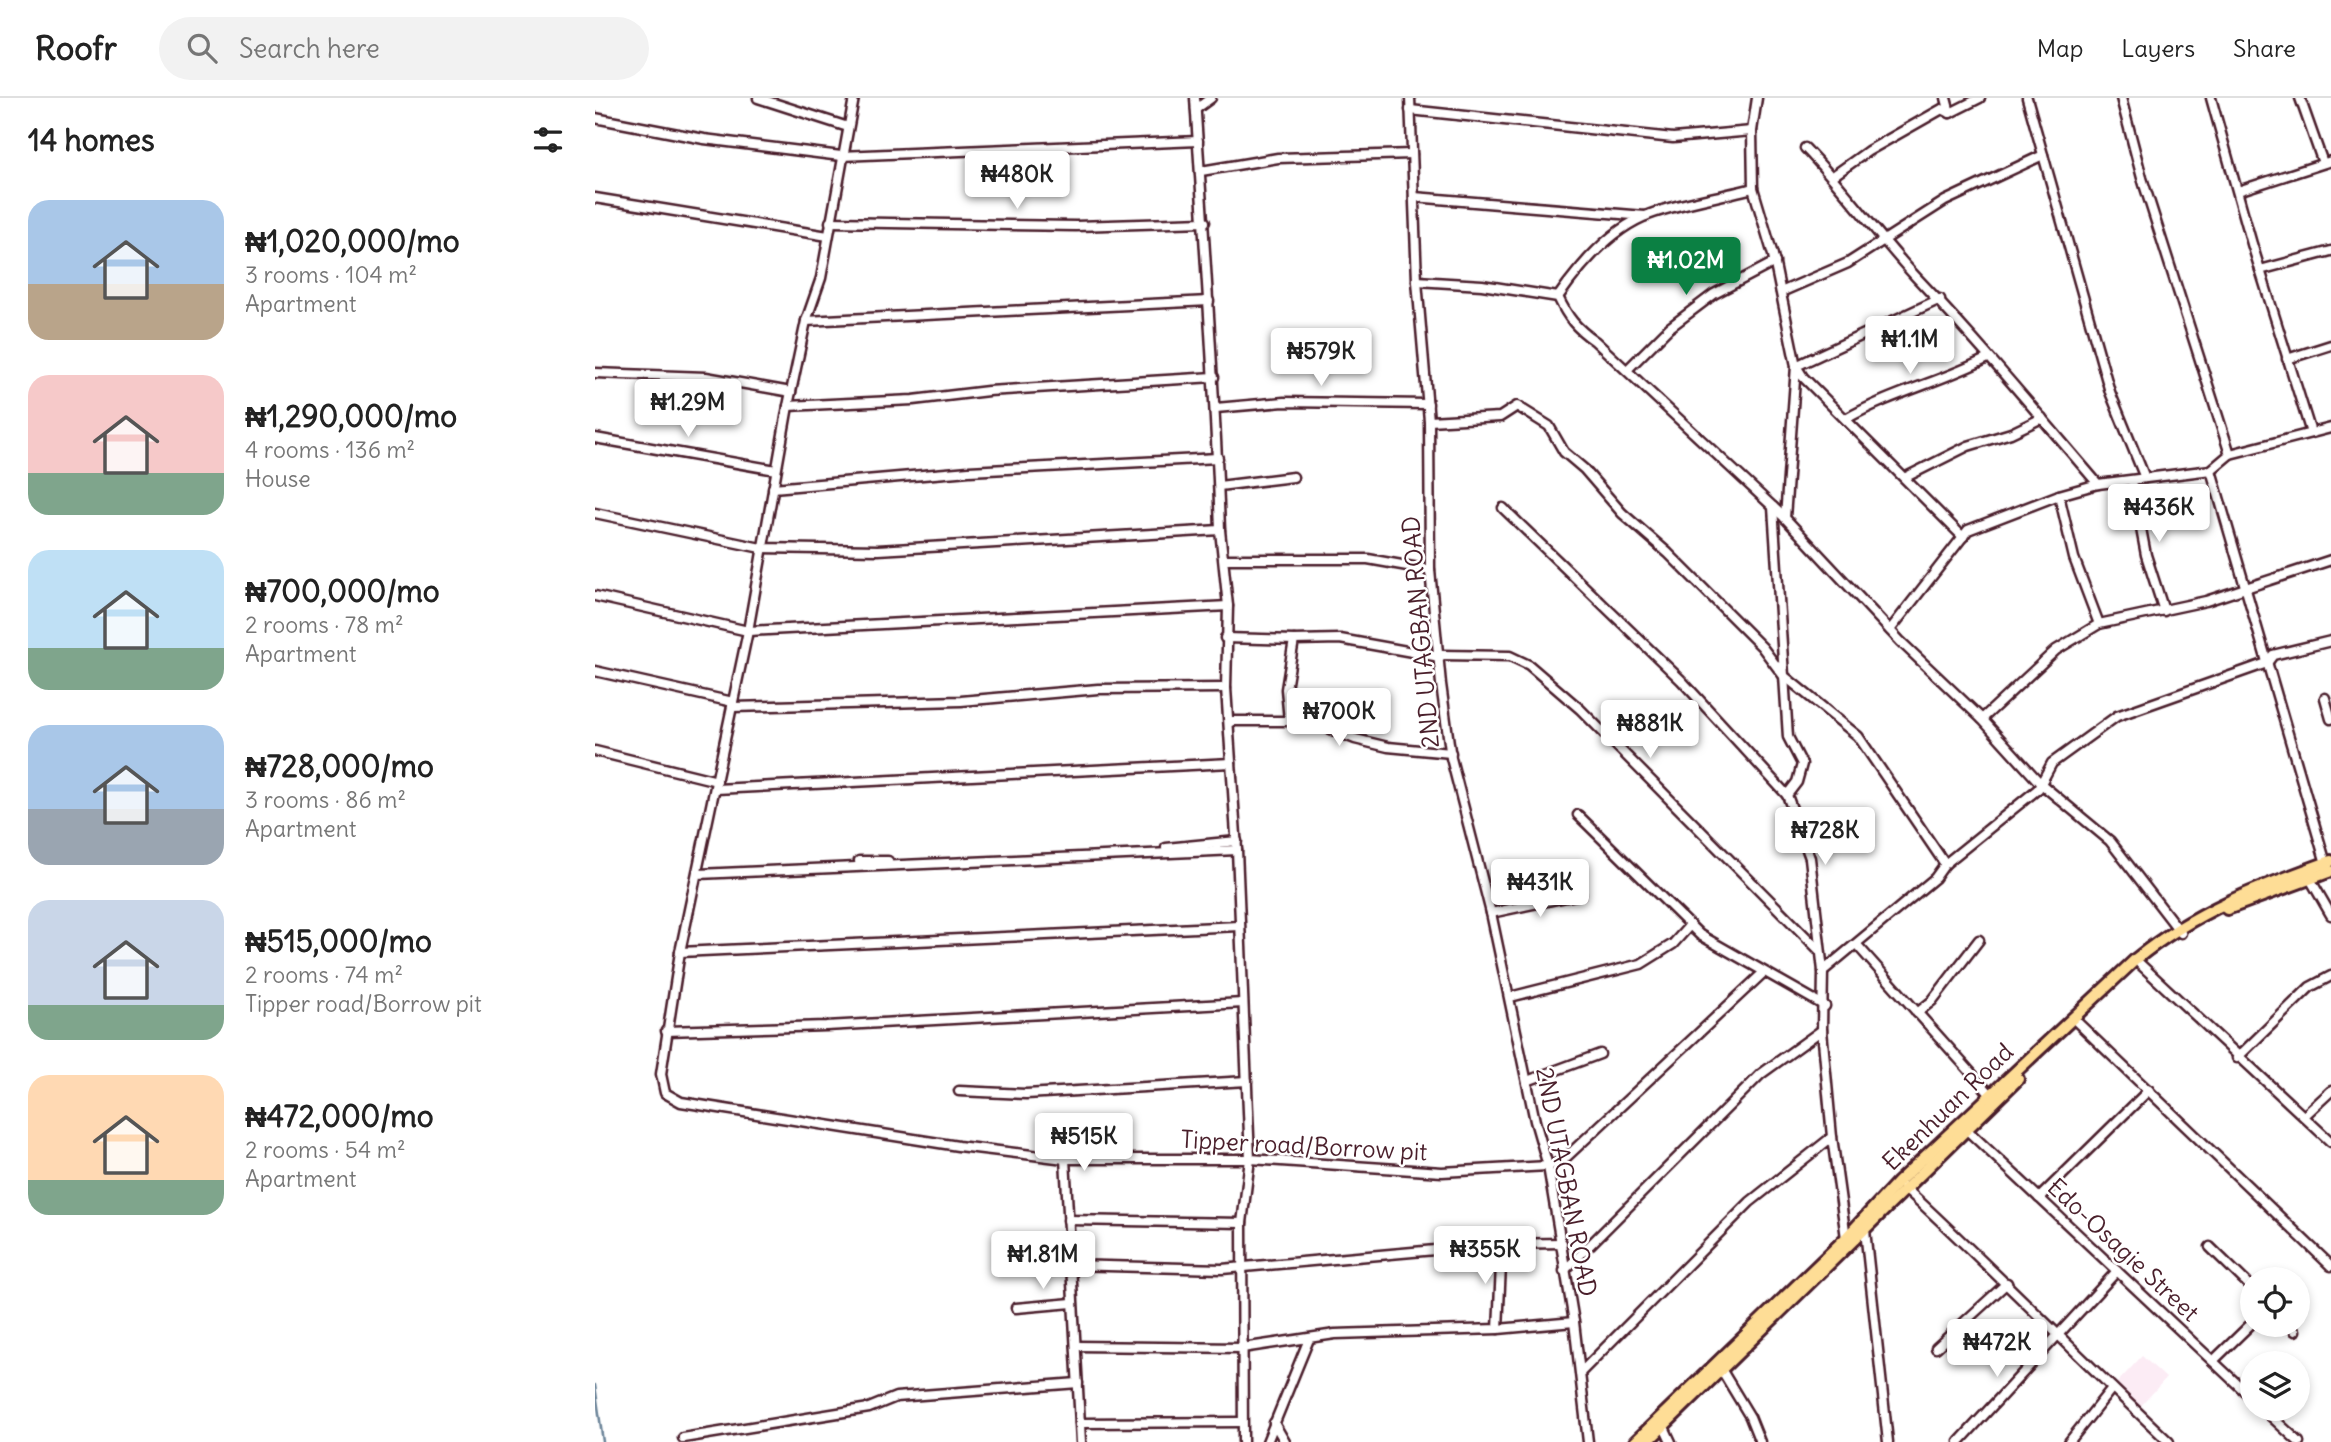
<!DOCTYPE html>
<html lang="en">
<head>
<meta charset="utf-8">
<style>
  :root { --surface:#fff; --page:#f2f2f2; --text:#222; --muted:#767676; --line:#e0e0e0; --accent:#0b8043 }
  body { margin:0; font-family:Delius,sans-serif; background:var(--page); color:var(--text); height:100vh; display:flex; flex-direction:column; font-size:26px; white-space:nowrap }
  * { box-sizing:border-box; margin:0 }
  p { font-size:23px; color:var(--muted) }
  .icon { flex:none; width:38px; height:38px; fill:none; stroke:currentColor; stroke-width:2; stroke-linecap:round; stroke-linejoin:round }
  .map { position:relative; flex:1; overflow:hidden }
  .side { display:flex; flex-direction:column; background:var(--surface); width:595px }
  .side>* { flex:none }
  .fabs { position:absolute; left:1645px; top:1169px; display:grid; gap:14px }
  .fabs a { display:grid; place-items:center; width:70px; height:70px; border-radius:50%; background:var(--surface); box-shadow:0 4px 10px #0003; font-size:35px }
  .price { position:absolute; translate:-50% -60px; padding:0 16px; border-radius:7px; background:#fff; color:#222; font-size:23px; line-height:46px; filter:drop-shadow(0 2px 4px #0008) }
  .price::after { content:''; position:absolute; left:50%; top:42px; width:21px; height:16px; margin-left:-10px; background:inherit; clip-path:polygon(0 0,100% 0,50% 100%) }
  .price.selected { background:var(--accent); color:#fff }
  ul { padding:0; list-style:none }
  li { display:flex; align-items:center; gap:21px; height:175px; padding:0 28px }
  li span { display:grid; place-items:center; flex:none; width:196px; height:140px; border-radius:21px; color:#555 }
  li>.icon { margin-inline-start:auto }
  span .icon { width:84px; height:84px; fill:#fffc; stroke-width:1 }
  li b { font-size:30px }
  h2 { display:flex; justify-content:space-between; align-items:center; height:84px; padding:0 28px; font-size:30px }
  header { display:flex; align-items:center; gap:42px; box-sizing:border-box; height:98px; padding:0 35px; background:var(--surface); border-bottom:2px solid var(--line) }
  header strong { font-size:33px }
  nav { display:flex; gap:38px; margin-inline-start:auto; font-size:24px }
  .search { width:490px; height:63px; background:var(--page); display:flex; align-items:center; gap:18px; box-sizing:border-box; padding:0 24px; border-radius:38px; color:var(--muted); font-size:26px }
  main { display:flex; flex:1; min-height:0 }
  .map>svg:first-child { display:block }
  .built { fill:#fcecf5 }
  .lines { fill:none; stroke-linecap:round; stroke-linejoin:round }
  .stream { stroke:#6a8398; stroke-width:2.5 }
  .minor-casing { stroke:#4a1f2b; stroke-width:13 }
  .major-casing { stroke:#4a1f2b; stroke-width:16 }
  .minor { stroke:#fff; stroke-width:8 }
  .major { stroke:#fedd96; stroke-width:10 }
  .labels { text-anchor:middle; stroke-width:5; stroke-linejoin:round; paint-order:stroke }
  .street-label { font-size:24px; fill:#4a1f2b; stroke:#fff }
</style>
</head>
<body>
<header>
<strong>Roofr</strong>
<div class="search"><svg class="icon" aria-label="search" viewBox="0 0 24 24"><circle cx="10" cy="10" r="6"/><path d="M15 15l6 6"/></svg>Search here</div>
<nav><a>Map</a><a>Layers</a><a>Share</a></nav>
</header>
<main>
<section class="side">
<h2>14 homes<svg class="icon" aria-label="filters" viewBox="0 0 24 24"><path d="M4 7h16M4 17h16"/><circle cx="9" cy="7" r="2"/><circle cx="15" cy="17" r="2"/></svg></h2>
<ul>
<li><span style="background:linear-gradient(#a9c7e8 60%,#b9a48a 0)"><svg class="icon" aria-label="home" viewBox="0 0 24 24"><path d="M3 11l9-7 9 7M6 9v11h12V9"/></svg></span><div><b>₦1,020,000/mo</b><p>3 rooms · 104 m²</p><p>Apartment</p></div></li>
<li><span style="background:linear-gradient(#f6c9c9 70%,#7fa58c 0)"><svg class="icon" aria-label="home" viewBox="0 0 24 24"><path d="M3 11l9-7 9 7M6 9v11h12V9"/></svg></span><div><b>₦1,290,000/mo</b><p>4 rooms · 136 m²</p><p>House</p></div></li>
<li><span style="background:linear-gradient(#bfe0f5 70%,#7fa58c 0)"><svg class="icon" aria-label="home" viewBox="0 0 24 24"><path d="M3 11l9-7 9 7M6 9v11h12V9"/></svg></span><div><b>₦700,000/mo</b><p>2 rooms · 78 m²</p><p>Apartment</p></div></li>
<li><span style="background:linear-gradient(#a9c7e8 60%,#9aa5b1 0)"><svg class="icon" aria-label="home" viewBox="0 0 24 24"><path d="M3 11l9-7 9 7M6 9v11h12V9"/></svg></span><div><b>₦728,000/mo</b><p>3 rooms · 86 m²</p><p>Apartment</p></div></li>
<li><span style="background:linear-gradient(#c9d6e8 75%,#7fa58c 0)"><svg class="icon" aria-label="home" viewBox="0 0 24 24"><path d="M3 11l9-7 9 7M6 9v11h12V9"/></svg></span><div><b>₦515,000/mo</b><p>2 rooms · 74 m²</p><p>Tipper road/Borrow pit</p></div></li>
<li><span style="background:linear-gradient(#ffd9b3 75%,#7fa58c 0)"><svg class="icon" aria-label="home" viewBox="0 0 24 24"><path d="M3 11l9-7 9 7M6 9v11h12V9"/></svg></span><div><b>₦472,000/mo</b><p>2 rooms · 54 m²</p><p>Apartment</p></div></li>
</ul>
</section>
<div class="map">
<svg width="1736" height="1344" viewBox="0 0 1736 1344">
  <rect width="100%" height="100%" fill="#fff"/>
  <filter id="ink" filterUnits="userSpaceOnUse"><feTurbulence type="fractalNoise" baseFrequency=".0143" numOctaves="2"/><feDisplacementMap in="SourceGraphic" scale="14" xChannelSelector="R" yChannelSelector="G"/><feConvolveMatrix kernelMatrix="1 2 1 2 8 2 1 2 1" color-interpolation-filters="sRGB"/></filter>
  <g filter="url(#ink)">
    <path class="built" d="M1547 1258 1571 1280 1544 1310 1520 1287Z"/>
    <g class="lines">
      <path class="stream" d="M0 1287 8 1344"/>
      <defs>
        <g id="minor">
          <path d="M163 0 253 29"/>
          <path d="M259 0 226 180 211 223 193 308 153 533 85 854 66 976 70 995 86 1004 363 1048 470 1061H655L847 1074 953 1068 966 1064 1168 875"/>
          <path d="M600 0C609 144 620 287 625 432L633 508 631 590 642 752 655 1061 647 1125 648 1344"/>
          <path d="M815 0 822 183 834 323 835 472 846 586 856 660 896 815 940 1023 953 1068 979 1224 993 1344"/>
          <path d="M1162 0 1157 33 1158 90 1178 157 1201 268 1190 420"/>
          <path d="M1351 0 1355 15"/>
          <path d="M1432 0 1515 294 1550 380"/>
          <path d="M1526 0 1547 80 1635 356"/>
          <path d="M1616 0 1657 146 1716 335"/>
          <path d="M1705 0 1728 65"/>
          <path d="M601 11 616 0"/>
          <path d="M815 12 1078 40 1157 33"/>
          <path d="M0 20 109 41 246 58 603 43"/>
          <path d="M1210 50C1250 91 1282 137 1321 179 1384 245 1443 316 1503 386"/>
          <path d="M606 73 683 60 817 56"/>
          <path d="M1238 78 1273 53 1347 11 1355 15 1385 0"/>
          <path d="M1643 93 1736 63"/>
          <path d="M819 99 1050 118"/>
          <path d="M0 100 233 138"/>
          <path d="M235 124 481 128 610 124"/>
          <path d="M1665 172 1736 153"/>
          <path d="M822 183 887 187 963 199C973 220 981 230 1000 243L1190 420 1305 543 1387 621 1445 685 1515 743 1586 835"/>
          <path d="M1186 194 1253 165 1350 103 1448 57"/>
          <path d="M963 199C984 169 1014 134 1048 119 1078 106 1125 99 1158 90"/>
          <path d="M1345 201 1201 268 1208 279 1368 439"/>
          <path d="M211 223 614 203"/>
          <path d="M1692 261 1736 247"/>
          <path d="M1032 272 1074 230 1119 196 1180 164"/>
          <path d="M0 275 111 279 196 294"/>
          <path d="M193 308 318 302 393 293 619 279"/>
          <path d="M621 310 689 304 833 306"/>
          <path d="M1251 321C1296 295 1346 284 1393 260"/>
          <path d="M834 323 905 319 922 308 954 328 969 354 989 371 1027 415 1073 455 1167 549 1188 577 1263 638 1350 766"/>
          <path d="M0 340 181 372"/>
          <path d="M1616 372 1732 769"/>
          <path d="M1311 379 1373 348 1416 335 1447 320"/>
          <path d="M1537 383 1551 457 1569 513"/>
          <path d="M624 388 698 379"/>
          <path d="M178 390 374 373 623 360"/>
          <path d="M1464 397 1479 460 1504 526"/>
          <path d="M1178 409 1193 639 1207 666 1202 684 1192 697 1215 760 1228 873 1227 932 1237 1039 1251 1140"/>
          <path d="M908 410 1086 582 1192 697"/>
          <path d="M0 415 166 450 283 452 625 432"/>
          <path d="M630 461H773L835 472"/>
          <path d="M0 498 153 533 633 508"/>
          <path d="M1295 532 1373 432 1464 397 1503 386 1616 372 1635 356 1736 330"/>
          <path d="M630 540 699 542"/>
          <path d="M845 557 915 558 934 567 985 611 1225 853"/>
          <path d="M0 573 138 604"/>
          <path d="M1730 600 1736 621"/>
          <path d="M137 609 366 603 503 591 631 590"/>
          <path d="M1387 621 1461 552 1504 526 1611 503 1736 462"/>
          <path d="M694 622 691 591 699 542 745 541 845 559"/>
          <path d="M635 623H714L760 641 793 649 856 655"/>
          <path d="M0 653 122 683"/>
          <path d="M121 691 636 665"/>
          <path d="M983 717 1105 837 1230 908"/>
          <path d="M571 750 642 743"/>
          <path d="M264 763H293"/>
          <path d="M103 776 642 752"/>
          <path d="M1714 779 1736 817"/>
          <path d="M896 815 986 796"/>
          <path d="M1262 847 1396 997"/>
          <path d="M85 854 644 828"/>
          <path d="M1545 866 1736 1044"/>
          <path d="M1228 873 1340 780 1350 766 1443 691 1457 665 1522 618 1672 565 1678 557 1736 543"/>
          <path d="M915 899 1046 866 1078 846 1095 827"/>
          <path d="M1322 915 1337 903 1384 842"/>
          <path d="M1482 924 1736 1168"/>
          <path d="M71 933 231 928 648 905"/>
          <path d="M1642 960 1715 889 1736 878"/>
          <path d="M932 983 1005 956"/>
          <path d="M364 993 431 996 652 983"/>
          <path d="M1709 1018 1736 993"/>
          <path d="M1372 1032 1657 1300"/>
          <path d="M470 1061 486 1344"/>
          <path d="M1309 1089C1399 1172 1485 1260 1574 1344"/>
          <path d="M1444 1100 1554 992"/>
          <path d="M473 1122 647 1125"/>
          <path d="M1270 1132 1293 1344"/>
          <path d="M1615 1149 1657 1190"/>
          <path d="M474 1167 627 1171 907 1146 967 1145"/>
          <path d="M969 1173 1166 976 1227 932"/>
          <path d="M421 1210 477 1205"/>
          <path d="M1694 1227 1700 1233"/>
          <path d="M903 1231 907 1146"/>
          <path d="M481 1248 647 1250 740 1236 903 1231 979 1224"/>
          <path d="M1341 1250 1412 1185"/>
          <path d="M1618 1263 1657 1225"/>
          <path d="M1126 1271 1155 1319 1165 1344"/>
          <path d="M986 1274 1155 1104 1237 1039"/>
          <path d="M1668 1311 1704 1344"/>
          <path d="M485 1325 647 1324"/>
          <path d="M679 1325 690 1344"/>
          <path d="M1069 1329 1076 1344"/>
          <path d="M88 1340 274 1310 301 1299 483 1285"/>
          <path d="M672 1344 714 1241"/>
          <path d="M1364 1344 1522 1173"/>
          <path d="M1474 1344 1517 1290"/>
        </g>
        <g id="major">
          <path d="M1632 811 1736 773"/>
          <path d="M1040 1344 1251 1140 1303 1084 1541 861C1600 813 1664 789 1736 763"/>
          <path d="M1052 1344 1423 981"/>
        </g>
      </defs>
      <use href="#minor" class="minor-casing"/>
      <use href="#major" class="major-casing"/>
      <use href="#minor" class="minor"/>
      <use href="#major" class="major"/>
    </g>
  </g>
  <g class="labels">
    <g class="street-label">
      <text transform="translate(826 534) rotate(-95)" y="8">2ND UTAGBAN ROAD</text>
      <text transform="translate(1353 1009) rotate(-44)" y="8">Ekenhuan Road</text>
      <text transform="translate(709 1048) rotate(3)" y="8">Tipper road/Borrow pit</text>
      <text transform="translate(971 1084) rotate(79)" y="8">2ND UTAGBAN ROAD</text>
      <text transform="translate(1528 1152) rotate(43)" y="8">Edo-Osagie Street</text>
    </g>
  </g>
</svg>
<div class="fabs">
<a><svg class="icon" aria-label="locate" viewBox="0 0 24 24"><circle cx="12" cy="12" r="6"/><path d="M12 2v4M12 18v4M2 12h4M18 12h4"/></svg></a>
<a><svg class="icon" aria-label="layers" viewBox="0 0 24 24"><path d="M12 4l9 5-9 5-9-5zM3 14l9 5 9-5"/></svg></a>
</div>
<b class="price" style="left:422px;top:113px">₦480K</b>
<b class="price selected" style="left:1091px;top:199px">₦1.02M</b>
<b class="price" style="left:1315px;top:278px">₦1.1M</b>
<b class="price" style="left:726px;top:290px">₦579K</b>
<b class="price" style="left:93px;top:341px">₦1.29M</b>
<b class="price" style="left:1564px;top:446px">₦436K</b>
<b class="price" style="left:744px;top:650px">₦700K</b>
<b class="price" style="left:1055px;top:662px">₦881K</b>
<b class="price" style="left:1230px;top:769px">₦728K</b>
<b class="price" style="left:945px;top:821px">₦431K</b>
<b class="price" style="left:489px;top:1075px">₦515K</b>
<b class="price" style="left:890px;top:1188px">₦355K</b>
<b class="price" style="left:448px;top:1193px">₦1.81M</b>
<b class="price" style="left:1402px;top:1281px">₦472K</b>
</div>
</main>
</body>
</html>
